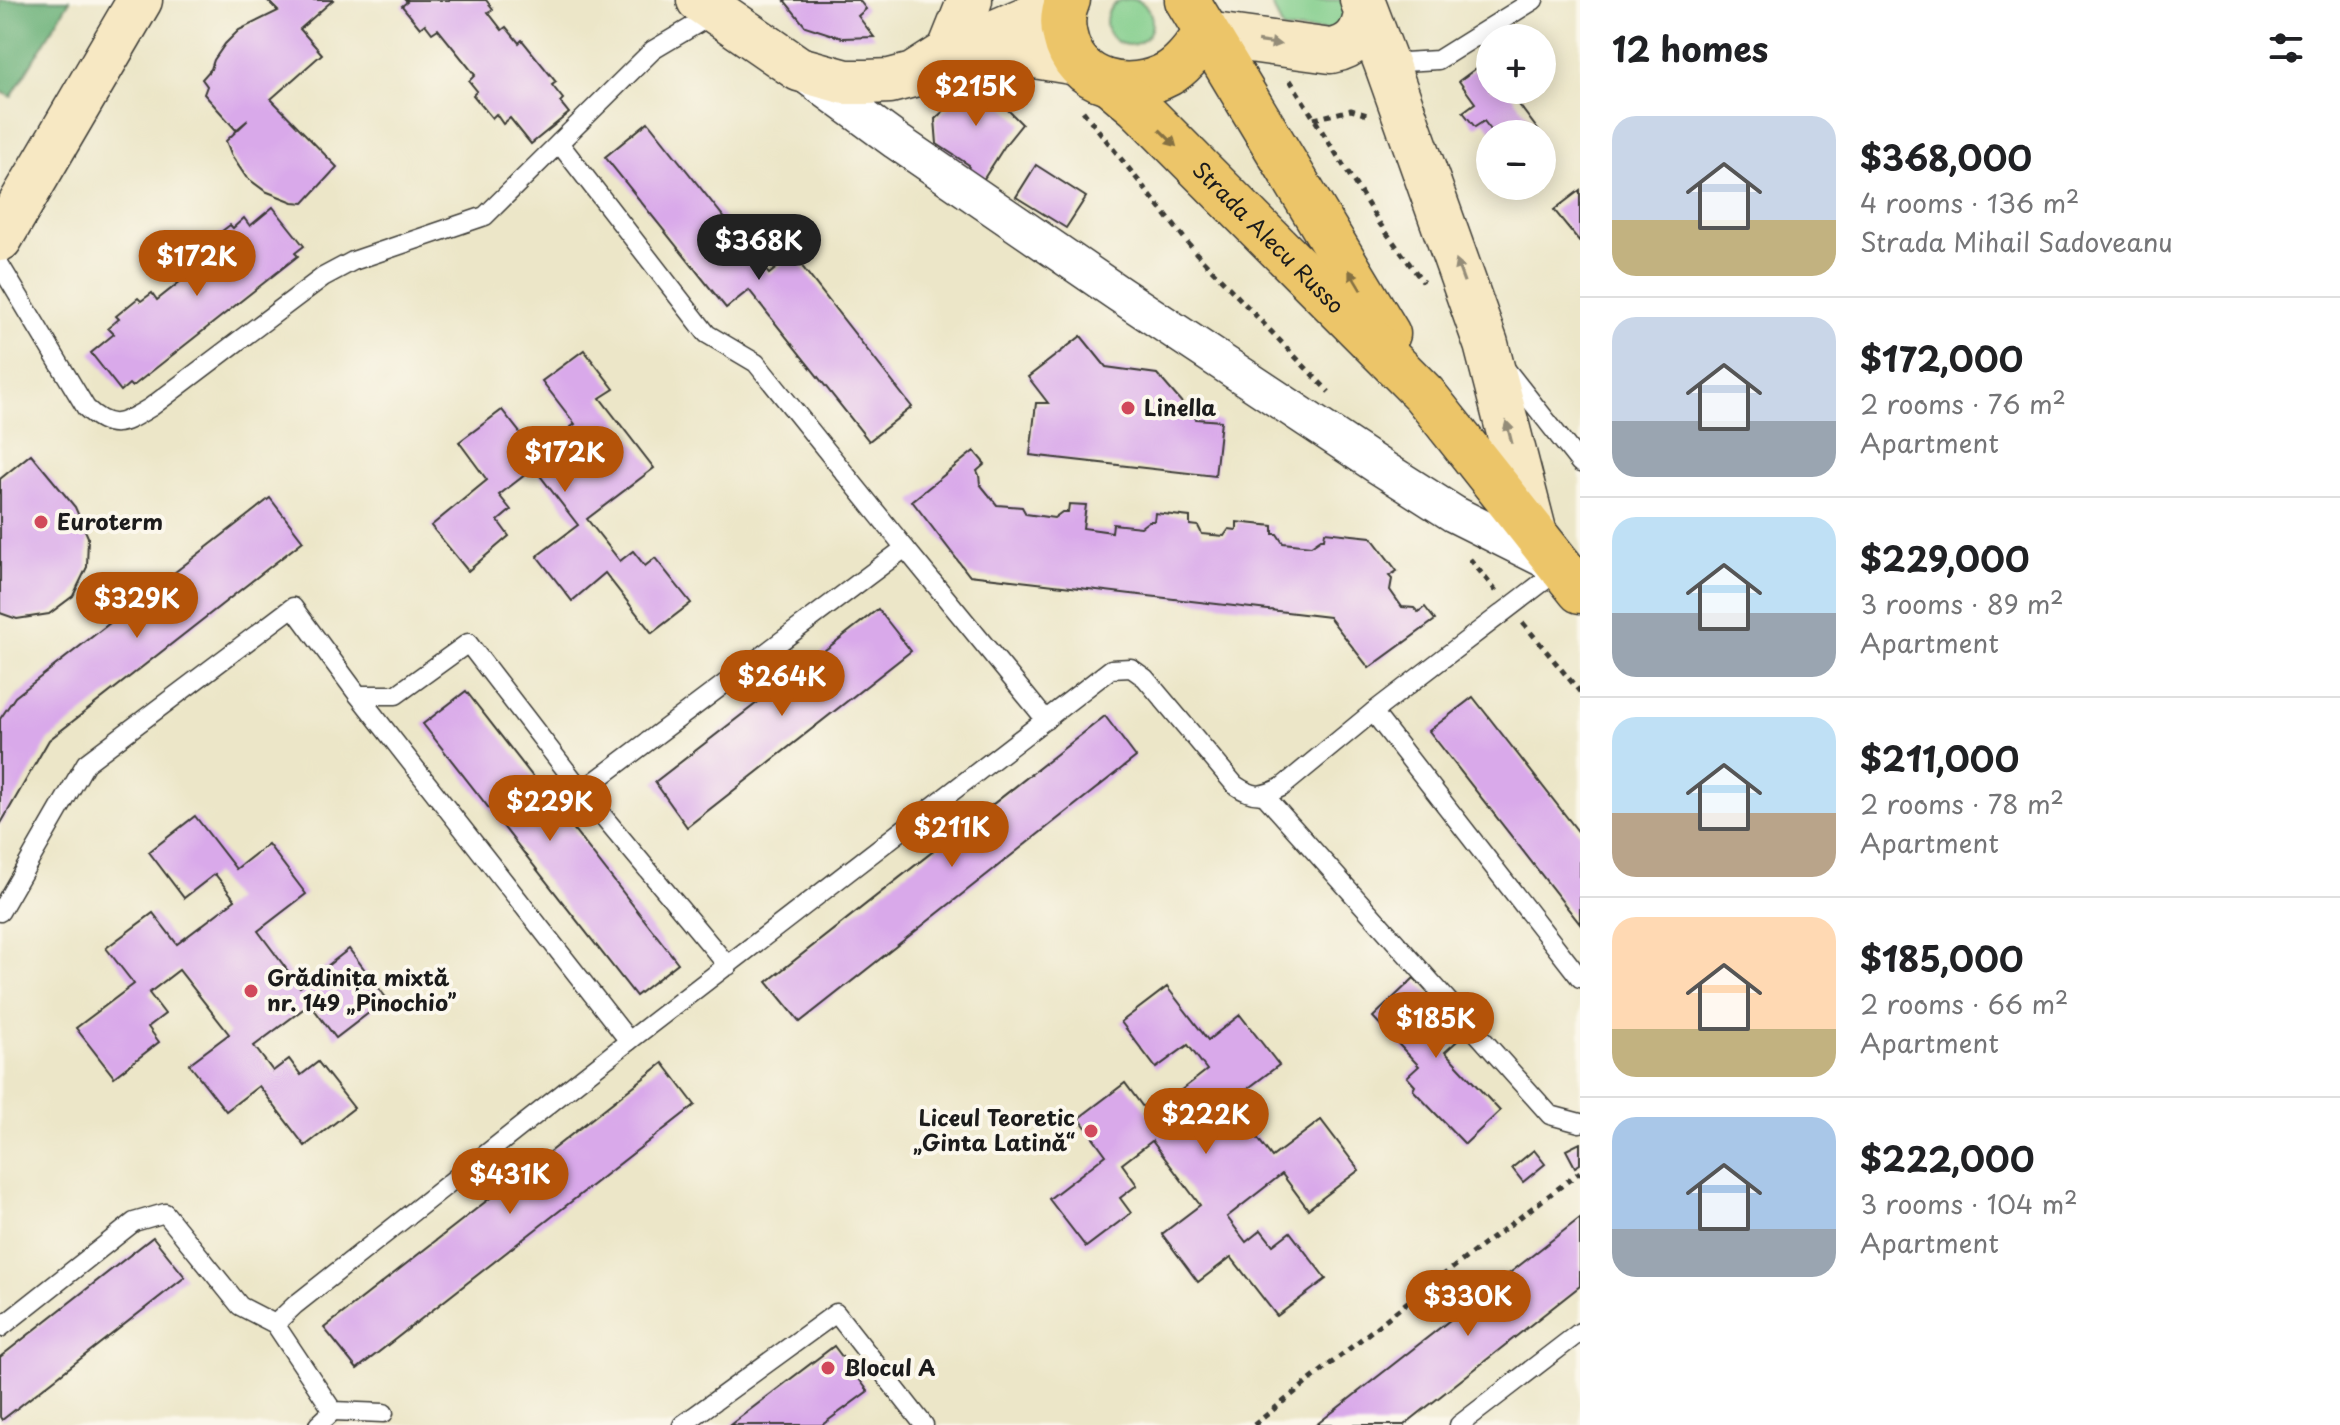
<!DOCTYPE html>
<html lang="en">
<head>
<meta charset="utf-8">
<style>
  :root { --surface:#fff; --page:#f6f6f6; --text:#202124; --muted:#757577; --line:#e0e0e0; --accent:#b45309 }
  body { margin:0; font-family:"Playpen Sans",sans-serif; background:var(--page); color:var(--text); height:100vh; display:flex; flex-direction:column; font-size:30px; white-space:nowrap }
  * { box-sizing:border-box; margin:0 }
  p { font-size:26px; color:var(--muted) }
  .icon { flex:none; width:44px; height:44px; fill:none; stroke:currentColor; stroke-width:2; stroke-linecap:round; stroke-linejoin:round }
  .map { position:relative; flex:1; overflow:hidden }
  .panel { display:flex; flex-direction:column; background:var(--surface); width:760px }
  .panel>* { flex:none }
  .fabs { position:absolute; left:1476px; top:24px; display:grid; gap:16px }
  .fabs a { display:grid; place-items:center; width:80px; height:80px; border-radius:50%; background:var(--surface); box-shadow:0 4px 20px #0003; font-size:40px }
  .price { position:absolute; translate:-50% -68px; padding:0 18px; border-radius:28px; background:var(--accent); color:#fff; font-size:26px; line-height:52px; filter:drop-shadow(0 2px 4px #0008) }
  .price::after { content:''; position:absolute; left:50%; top:48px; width:24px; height:18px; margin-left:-12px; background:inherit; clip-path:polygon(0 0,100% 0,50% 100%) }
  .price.selected { background:#222; color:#fff }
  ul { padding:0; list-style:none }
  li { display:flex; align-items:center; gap:24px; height:200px; padding:0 32px }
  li+li { border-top:2px solid var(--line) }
  li span { display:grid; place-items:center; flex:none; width:224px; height:160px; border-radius:24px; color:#555 }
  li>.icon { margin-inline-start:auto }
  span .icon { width:96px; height:96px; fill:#fffc; stroke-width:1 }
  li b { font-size:34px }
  h2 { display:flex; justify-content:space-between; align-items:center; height:96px; padding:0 32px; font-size:34px }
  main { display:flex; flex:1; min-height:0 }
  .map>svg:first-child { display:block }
  .green { fill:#82cd8b; stroke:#4f7454; stroke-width:2 }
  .forest { fill:#69b077; stroke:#42664a; stroke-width:2 }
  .building { fill:#d9a9ea }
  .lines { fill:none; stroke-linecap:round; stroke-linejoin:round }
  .lane-casing { stroke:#3b3a36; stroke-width:21 }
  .street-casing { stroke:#3b3a36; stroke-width:39 }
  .secondary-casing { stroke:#3b3a36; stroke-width:47 }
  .primary-casing { stroke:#3b3a36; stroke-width:47 }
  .path { stroke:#3b3a36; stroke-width:5; stroke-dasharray:6 6; stroke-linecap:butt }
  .lane { stroke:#fff; stroke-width:18 }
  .street { stroke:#fff; stroke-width:36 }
  .secondary { stroke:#f7e8c3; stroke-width:44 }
  .primary { stroke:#ecc569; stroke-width:44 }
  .oneway { fill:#948c78 }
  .oneway2 { fill:#847042 }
  .poi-dot { fill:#d1495b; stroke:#fbf7ec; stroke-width:3 }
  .labels { text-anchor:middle; stroke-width:8; stroke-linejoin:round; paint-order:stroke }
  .street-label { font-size:22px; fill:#1c1c1c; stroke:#fbf7ec }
  .poi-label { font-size:22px; font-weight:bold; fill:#1c1c1c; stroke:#fbf7ec; text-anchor:start }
</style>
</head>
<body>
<main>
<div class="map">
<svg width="1580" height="1425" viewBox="0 0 1580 1425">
  <rect width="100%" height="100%" fill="#fbf7ec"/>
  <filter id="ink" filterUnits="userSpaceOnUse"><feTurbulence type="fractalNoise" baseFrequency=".0125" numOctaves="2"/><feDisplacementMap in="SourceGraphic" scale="16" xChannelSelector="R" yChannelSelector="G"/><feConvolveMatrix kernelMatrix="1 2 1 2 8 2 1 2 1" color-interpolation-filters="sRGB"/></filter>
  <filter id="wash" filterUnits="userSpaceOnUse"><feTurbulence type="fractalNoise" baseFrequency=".006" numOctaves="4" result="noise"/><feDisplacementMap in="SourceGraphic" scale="32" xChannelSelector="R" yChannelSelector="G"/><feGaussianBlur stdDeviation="1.8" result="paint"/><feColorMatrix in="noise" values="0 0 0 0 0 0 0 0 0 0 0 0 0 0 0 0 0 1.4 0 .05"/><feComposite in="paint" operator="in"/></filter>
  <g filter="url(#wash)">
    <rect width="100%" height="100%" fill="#ece6c8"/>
    <g class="green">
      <circle cx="1129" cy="22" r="23"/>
      <path d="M1270 0H1345L1350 30H1283Z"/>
    </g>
    <path class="forest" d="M0 0H70L11 97 0 91Z"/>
    <g id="blocks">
      <g class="building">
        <path d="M267 0H333L300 29 322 54 271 99 337 167 304 203 293 202 265 191 246 177 232 156 226 141 248 120 236 130 204 94 207 86 202 79 211 69 214 60 225 44 239 30 278 11Z"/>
        <path d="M405 0H486L493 9 488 12 502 30 506 27 519 43 522 40 556 82 552 85 563 99 560 102 569 113 531 144 510 118 503 124 496 114 492 118 473 95 477 91 469 81 475 75 438 29 432 33 425 24 420 28 402 6 407 2Z"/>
        <path d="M784 0H859L866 9 858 16 874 37 842 38 805 26Z"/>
        <path d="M1486 61 1490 67V90H1508L1541 134H1494L1484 121 1475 127 1463 112 1475 103 1459 81Z"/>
        <path d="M975 76 999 105 1001 103 1022 124 1006 144 983 180 968 170 969 165 937 144 935 119 965 91 962 87Z"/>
        <path d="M648 122 769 274 793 255 912 407 869 441 749 290 726 308 605 157Z"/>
        <path d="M1036 165 1086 197 1066 228 1016 197Z"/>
        <path d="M1580 190V242L1554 210Z"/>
        <path d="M273 207 304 246 295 253 298 256 132 387 129 384 121 391 91 353 114 334 108 328 119 319 116 316 138 298 141 301 152 293 157 300 206 261 200 254 212 245 209 241 230 225 233 228 244 218 250 226Z"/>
        <path d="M1081 336 1106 367 1157 374 1196 419 1221 421 1215 476 1030 455 1036 403H1048L1028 377Z"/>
        <path d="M584 350 614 389 600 398 654 468 587 519 620 561 633 551 645 566 655 558 691 603 652 633 605 573 572 601 537 556 578 525 534 468 499 495 511 510 498 521 509 536 468 571 431 526 487 480 459 442 502 410 536 453 575 424 542 381Z"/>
        <path d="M974 451 985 464 977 471 979 475 980 484 997 505 1022 507 1026 514 1054 518 1062 512H1068L1069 504 1086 505 1083 528 1112 532 1113 524 1141 527 1149 521H1154L1155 513 1190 517V525L1198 526 1202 534 1224 536 1229 529 1237 530V522L1273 526V534H1277L1283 543 1311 546 1321 539H1324L1325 532 1371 537 1397 571 1389 576 1392 579 1390 590 1402 607 1414 608 1418 612 1425 607 1435 620 1369 668 1329 617 969 575 912 501Z"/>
        <path d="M31 454 75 507 88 537 87 567 73 596 49 614 17 619 0 613V479Z"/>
        <path d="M270 498 303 541 49 740 0 825V719L15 697Z"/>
        <path d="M878 609 911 651 687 827 655 782Z"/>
        <path d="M466 691 678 963 636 996 423 724Z"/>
        <path d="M1473 697 1580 834V924L1429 731Z"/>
        <path d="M1105 716 1136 757 800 1022 767 982Z"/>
        <path d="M195 816 236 869 268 844 306 894 258 931 300 987 349 949 387 999 336 1038 310 1004 254 1046 273 1071 289 1059 301 1075 318 1062 354 1108 305 1146 259 1086 226 1111 189 1064 229 1034 179 970 149 993 165 1014 148 1027 159 1042 114 1077 76 1028 134 984 106 948 153 913 177 944 235 900 215 874 184 898 149 852Z"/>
        <path d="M1414 978 1466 1033 1445 1052 1500 1111 1465 1144 1413 1090 1415 1086 1407 1077 1419 1066 1373 1017Z"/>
        <path d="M1167 987 1208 1040 1240 1015 1279 1065 1230 1102 1272 1157 1321 1120 1359 1170 1308 1209 1282 1174 1227 1217 1246 1242 1261 1230 1273 1245 1290 1232 1326 1279 1277 1316 1231 1257 1198 1282 1162 1234 1200 1205 1152 1141 1122 1164 1137 1185 1120 1198 1131 1213 1086 1247 1049 1199 1106 1155 1079 1118 1125 1083 1149 1115 1207 1070 1188 1045 1156 1068 1121 1022Z"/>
        <path d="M663 1063 695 1105 357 1369 324 1328Z"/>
        <path d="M1580 1143V1164L1575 1167 1566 1150Z"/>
        <path d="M1534 1150 1545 1164 1523 1182 1512 1168Z"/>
        <path d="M1580 1218V1286L1404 1425H1316Z"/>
        <path d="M153 1237 185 1277 2 1420 0 1417V1357Z"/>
        <path d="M834 1346 868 1391 822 1425H730Z"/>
      </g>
    </g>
  </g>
  <g filter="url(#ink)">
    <use href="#blocks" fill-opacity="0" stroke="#3b3a36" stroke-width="2"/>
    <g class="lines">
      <defs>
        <g id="lane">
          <path d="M1386 63 1438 60 1534 0"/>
          <path d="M559 143 707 334 756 363 905 548"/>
          <path d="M0 265 86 408C113 433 124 423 151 407L323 277 353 261 485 216 653 50 717 12"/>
          <path d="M1505 368 1580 463"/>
          <path d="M358 695 629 1041"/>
          <path d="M1373 712 1580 978"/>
          <path d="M582 791 728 966"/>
          <path d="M1265 796 1550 1115 1580 1123"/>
          <path d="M0 912 86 763 293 607 358 695H396L468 643 582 791 905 548 1046 720"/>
          <path d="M275 1324 295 1305 629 1041 1111 669 1131 668 1145 678 1235 785C1254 798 1262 797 1282 787L1373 712 1561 568H1564"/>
          <path d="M0 1328 134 1222 165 1213 240 1306 275 1324 333 1411 384 1413"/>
          <path d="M318 1425 333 1411"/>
          <path d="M682 1425 836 1313 924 1425"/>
          <path d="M1459 1425 1580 1332"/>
        </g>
        <path id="street" d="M806 75 896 141 1119 294 1377 465 1454 514 1560 567"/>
        <g id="secondary">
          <path d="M699 0 799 69 846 82H867L890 81 913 75 949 52 1053 7 1060 0"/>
          <path d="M1362 0 1386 63 1486 344 1535 534"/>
          <path d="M1206 34 1331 51C1353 47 1363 35 1366 13"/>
          <path d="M964 51 998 50 1077 63"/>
          <path d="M949 52 970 0"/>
          <path d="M0 239 140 0"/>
        </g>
        <g id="primary">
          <path d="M1068 0C1063 11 1062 24 1065 36 1075 85 1129 95 1168 74 1184 65 1195 48 1206 34"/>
          <path d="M1187 0 1388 334"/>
          <path id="s1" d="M1111 84 1137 106 1424 394 1580 591"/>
        </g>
      </defs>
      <use href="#lane" class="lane-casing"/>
      <use href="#street" class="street-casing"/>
      <use href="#secondary" class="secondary-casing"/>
      <use href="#primary" class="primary-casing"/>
      <g class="path">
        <path d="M1290 80 1380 224 1423 282"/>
        <path d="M1083 111 1196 253 1329 392"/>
        <path d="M1314 119 1351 110 1367 115"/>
        <path d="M1470 559 1496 591"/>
        <path d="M1523 623 1580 692"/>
        <path d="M1254 1425 1414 1297 1580 1172"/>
      </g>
      <use href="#lane" class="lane"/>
      <use href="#street" class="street"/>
      <use href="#secondary" class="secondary"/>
      <use href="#primary" class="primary"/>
    </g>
    <defs><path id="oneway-solid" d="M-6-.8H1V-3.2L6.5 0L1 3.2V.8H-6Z" transform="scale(2)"/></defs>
    <g class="oneway">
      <use href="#oneway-solid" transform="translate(1269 43) rotate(8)"/>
      <use href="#oneway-solid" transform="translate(1460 271) rotate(-110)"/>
      <use href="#oneway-solid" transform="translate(1509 432) rotate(-104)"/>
    </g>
    <g class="oneway2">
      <use href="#oneway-solid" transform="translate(1168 138) rotate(45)"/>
      <use href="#oneway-solid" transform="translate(1355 280) rotate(-121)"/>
    </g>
  </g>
  <g class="poi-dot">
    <circle cx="1128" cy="408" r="8"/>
    <circle cx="41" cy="522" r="8"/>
    <circle cx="251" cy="991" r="8"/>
    <circle cx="1091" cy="1131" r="8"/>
    <circle cx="828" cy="1368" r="8"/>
  </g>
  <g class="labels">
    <g class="street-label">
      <text dy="8" stroke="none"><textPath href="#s1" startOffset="220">Strada Alecu Russo</textPath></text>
    </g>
    <g class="poi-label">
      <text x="1144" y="416">Linella</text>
      <text x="57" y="530">Euroterm</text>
      <text x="267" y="986">Grădinița mixtă<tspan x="267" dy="25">nr. 149 „Pinochio”</tspan></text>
      <text x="1075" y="1126" text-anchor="end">Liceul Teoretic<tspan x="1075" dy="25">„Ginta Latină“</tspan></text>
      <text x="844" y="1376">Blocul A</text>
    </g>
  </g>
</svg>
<div class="fabs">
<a>+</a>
<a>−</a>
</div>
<b class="price" style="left:976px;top:128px">$215K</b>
<b class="price selected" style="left:759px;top:282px">$368K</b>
<b class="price" style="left:197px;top:298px">$172K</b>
<b class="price" style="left:565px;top:494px">$172K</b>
<b class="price" style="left:137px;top:640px">$329K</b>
<b class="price" style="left:782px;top:718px">$264K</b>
<b class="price" style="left:550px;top:843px">$229K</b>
<b class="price" style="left:952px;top:869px">$211K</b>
<b class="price" style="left:1436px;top:1060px">$185K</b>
<b class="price" style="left:1206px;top:1156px">$222K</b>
<b class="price" style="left:510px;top:1216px">$431K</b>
<b class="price" style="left:1468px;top:1338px">$330K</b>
</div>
<section class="panel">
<h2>12 homes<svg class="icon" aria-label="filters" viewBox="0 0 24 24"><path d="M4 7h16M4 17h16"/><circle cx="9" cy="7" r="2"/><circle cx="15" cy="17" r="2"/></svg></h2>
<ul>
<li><span style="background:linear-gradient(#c9d6e8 65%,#c2b280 0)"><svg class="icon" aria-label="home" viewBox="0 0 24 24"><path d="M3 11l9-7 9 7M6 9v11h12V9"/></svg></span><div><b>$368,000</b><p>4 rooms · 136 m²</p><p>Strada Mihail Sadoveanu</p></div></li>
<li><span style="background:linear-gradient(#c9d6e8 65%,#9aa5b1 0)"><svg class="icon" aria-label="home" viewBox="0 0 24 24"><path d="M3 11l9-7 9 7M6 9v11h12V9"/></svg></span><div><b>$172,000</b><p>2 rooms · 76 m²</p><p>Apartment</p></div></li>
<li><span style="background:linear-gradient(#bfe0f5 60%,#9aa5b1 0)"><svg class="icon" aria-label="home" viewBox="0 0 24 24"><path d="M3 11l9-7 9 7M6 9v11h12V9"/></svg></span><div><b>$229,000</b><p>3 rooms · 89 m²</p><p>Apartment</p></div></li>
<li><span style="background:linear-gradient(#bfe0f5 60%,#b9a48a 0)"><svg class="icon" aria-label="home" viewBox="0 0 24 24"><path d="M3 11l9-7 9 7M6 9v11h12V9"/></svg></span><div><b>$211,000</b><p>2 rooms · 78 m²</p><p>Apartment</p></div></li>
<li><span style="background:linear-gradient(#ffd9b3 70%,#c2b280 0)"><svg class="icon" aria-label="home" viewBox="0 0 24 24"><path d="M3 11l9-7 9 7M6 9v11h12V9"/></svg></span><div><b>$185,000</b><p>2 rooms · 66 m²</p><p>Apartment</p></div></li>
<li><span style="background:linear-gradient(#a9c7e8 70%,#9aa5b1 0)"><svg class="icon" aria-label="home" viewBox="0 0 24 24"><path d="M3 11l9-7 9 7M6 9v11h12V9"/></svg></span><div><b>$222,000</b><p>3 rooms · 104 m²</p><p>Apartment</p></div></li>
</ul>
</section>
</main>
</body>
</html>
